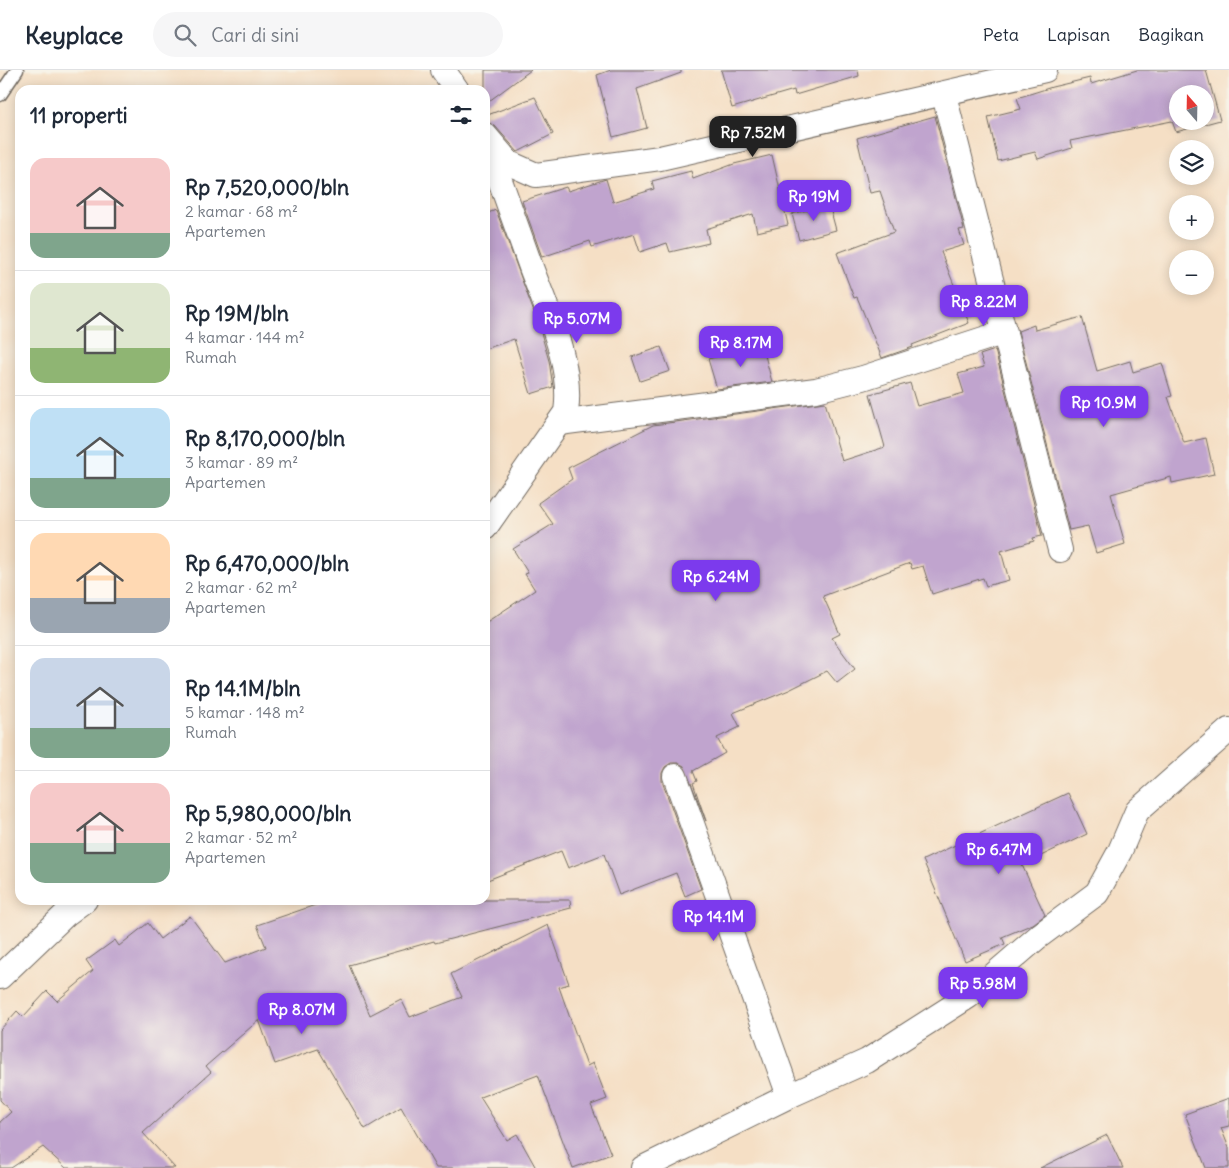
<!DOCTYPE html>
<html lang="id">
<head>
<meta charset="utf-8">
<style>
  :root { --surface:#fff; --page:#f6f6f7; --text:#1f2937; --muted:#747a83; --line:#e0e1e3; --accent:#7c3aed }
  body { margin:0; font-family:Delius,sans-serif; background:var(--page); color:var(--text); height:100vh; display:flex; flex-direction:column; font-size:19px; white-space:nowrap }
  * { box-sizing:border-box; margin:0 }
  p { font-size:16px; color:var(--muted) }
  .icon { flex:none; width:28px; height:28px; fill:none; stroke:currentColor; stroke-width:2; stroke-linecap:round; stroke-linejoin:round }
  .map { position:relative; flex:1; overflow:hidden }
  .details { position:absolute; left:15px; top:15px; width:475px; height:820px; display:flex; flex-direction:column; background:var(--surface); border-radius:15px; box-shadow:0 2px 12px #0003 }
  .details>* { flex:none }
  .needle { width:32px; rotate:340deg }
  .fabs { position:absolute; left:1169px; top:15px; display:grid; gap:10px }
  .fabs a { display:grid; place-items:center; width:45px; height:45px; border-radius:50%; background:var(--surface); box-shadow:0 2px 12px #0003; font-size:25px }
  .price { position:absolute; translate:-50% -42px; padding:0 11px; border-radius:10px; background:var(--accent); color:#fff; font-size:16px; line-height:32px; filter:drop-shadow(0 1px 2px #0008) }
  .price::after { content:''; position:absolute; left:50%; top:30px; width:15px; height:11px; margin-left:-8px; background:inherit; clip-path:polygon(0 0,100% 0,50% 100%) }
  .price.on { background:#222; color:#fff }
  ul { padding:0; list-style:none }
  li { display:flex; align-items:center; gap:15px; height:125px; padding:0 15px }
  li+li { border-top:1px solid var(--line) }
  li span { display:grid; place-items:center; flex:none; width:140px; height:100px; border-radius:15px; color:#555 }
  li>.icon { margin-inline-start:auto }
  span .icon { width:60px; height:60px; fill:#fffc; stroke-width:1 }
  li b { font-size:21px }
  h2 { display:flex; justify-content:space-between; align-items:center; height:60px; padding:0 15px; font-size:21px }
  header { display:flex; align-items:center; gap:30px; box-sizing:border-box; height:70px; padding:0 25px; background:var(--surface); border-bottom:1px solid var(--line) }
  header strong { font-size:24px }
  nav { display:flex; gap:28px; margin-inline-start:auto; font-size:18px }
  .search { width:350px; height:45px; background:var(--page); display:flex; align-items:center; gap:12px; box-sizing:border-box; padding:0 18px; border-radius:28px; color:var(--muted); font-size:19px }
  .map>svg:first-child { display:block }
  .building { fill:#c0a4ce; fill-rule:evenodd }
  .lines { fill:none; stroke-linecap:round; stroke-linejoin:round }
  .lane-casing { stroke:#726a61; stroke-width:15 }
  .street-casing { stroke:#726a61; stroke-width:26 }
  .lane { stroke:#fff; stroke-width:12 }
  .street { stroke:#fff; stroke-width:24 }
</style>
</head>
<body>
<header>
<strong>Keyplace</strong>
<div class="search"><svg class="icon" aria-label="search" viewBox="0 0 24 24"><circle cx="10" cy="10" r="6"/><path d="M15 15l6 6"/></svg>Cari di sini</div>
<nav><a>Peta</a><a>Lapisan</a><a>Bagikan</a></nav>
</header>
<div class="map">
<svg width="1229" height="1098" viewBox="0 0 1229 1098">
  <rect width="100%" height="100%" fill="#f7f3e8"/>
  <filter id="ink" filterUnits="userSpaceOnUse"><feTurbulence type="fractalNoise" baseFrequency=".02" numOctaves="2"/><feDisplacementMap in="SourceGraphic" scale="10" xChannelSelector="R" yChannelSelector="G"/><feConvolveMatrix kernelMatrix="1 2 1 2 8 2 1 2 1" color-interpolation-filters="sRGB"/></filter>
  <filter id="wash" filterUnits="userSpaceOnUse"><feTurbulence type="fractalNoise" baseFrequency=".0096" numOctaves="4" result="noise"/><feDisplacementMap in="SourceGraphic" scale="20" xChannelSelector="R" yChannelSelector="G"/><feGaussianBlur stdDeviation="1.12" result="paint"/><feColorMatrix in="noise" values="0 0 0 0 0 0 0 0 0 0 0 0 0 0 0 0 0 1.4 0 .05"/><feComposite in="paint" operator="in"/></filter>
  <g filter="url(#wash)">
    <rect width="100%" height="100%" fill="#f5dfc5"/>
    <g id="blocks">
      <g class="building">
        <path d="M485 0H531L485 34Z"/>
        <path d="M611 0H681V3L637 19 647 58 613 67 597 5Z"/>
        <path d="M721 0H858L859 6 795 25 794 20 732 38Z"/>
        <path d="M1137 0H1206L1220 50 1176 62 1172 51 1070 71 1072 78 1038 89 1035 82 998 91 988 47 1021 39 1017 28 1052 17 1090 8 1091 14ZM1178 24H1205V51H1178Z"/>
        <path d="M535 27 553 64 518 82 495 56 485 52V46Z"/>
        <path d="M935 46 964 159 959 160 964 175 941 182 969 253 912 275 913 277 882 288 857 227 854 228 837 183 894 162 880 121 870 123 857 68Z"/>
        <path d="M772 85 788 155 757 162 753 144 706 159 709 173 670 182 667 173 640 182 634 164 592 177 590 171 542 187 522 131 566 117 568 121 606 109 613 132 654 119 652 111 691 101 693 109 734 94Z"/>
        <path d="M829 134 836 160 799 170 792 144Z"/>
        <path d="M496 140 539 256 549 291 553 317 531 324 514 269 485 279V144Z"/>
        <path d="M1082 247 1097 301 1130 291 1133 302 1162 293 1172 326 1168 327 1184 373 1206 368 1214 404 1172 413 1171 407 1111 424 1125 474 1096 483 1088 456 1069 460 1018 261 1034 255 1035 260Z"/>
        <path d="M762 274 772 312 717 319 708 289Z"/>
        <path d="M661 277 670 301 640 311 632 287Z"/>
        <path d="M995 280 1042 466 1033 468 1034 471 1001 481 1009 510 986 516 983 508 932 524 923 496 912 499 910 493 823 526 840 564 832 568 855 599 837 613 827 601 789 620 733 643 740 657 717 668 725 683 693 701 697 711 693 713 706 751 684 696 678 693H671L665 697 662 703V711L701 819 685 826 676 803 619 825 604 784 568 798 561 781 485 811V553L535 520 525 504 528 503 513 479 553 454 538 433 572 409 568 398 653 355 825 332 842 391 885 377 870 324 910 313 917 336 964 323 958 304 984 297 980 285Z"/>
        <path d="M1068 723 1087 764 1022 795 1045 845 1033 854 1002 867 1005 874 965 891 923 790Z"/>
        <path d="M330 830H570L571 838 435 873 434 871 349 895 370 945 401 929 410 947 462 927 451 904 548 855 569 914 559 917 587 996 593 993 607 1029 591 1035 611 1084 573 1098 538 1005 480 1027 507 1070 517 1064 536 1098H436L401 1037 365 1059 318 979 275 994 259 950 206 996 211 1002 143 1063 175 1098H66L43 1077 11 1098H0V1052L11 1042 0 1030V960L17 941 23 947 47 921 57 931 93 901 86 891 115 870 119 876 148 853 160 869 190 846 225 893 266 877 257 855Z"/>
        <path d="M1229 1028V1056L1221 1058 1229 1078V1098H1206L1185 1044Z"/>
        <path d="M1107 1065 1123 1098H1040Z"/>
      </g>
    </g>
  </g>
  <g filter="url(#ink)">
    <use href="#blocks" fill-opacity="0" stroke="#726a61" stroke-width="1"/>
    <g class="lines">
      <defs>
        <path id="lane" d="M0 25 17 0"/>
        <g id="street">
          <path d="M443 0 457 20"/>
          <path d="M944 25 1060 480"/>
          <path d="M485 65 509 93 536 105 660 88 1045 0"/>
          <path d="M559 353 816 320 863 308 1005 262"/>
          <path d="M485 458 566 342C573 296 548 242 532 200 517 158 502 116 487 74"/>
          <path d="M675 706 789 1026"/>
          <path d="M0 907 66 844 85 830"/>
          <path d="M643 1098 789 1026 867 991 969 926 1039 866 1097 823 1120 781 1137 741 1229 660"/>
        </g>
      </defs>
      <use href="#lane" class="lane-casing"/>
      <use href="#street" class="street-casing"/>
      <use href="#lane" class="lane"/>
      <use href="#street" class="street"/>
    </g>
  </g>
</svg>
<div class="fabs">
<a><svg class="needle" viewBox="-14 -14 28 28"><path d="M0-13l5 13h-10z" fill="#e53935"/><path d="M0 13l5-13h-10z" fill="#747a83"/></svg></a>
<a><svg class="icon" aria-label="layers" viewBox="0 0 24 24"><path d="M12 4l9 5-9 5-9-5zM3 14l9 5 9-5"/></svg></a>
<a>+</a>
<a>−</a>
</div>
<b class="price on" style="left:753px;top:88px">Rp 7.52M</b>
<b class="price" style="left:814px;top:152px">Rp 19M</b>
<b class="price" style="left:984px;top:257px">Rp 8.22M</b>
<b class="price" style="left:577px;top:274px">Rp 5.07M</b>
<b class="price" style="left:741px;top:298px">Rp 8.17M</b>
<b class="price" style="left:1104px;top:358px">Rp 10.9M</b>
<b class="price" style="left:716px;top:532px">Rp 6.24M</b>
<b class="price" style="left:999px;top:805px">Rp 6.47M</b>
<b class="price" style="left:714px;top:872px">Rp 14.1M</b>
<b class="price" style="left:983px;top:939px">Rp 5.98M</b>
<b class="price" style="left:302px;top:965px">Rp 8.07M</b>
<section class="details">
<h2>11 properti<svg class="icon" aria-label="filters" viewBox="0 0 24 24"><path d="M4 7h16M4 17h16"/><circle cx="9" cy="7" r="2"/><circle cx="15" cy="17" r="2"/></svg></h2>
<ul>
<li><span style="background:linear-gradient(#f6c9c9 75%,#7fa58c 0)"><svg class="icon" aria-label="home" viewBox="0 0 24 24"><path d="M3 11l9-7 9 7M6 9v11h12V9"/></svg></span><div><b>Rp 7,520,000/bln</b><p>2 kamar · 68 m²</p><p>Apartemen</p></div></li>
<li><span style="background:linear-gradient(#dfe7d0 65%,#8fb573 0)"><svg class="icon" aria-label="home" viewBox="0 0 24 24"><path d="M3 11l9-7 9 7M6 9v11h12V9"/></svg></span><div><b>Rp 19M/bln</b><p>4 kamar · 144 m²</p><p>Rumah</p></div></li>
<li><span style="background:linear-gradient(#bfe0f5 70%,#7fa58c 0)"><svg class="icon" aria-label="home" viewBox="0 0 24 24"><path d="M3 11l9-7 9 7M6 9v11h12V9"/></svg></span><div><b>Rp 8,170,000/bln</b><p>3 kamar · 89 m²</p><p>Apartemen</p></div></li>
<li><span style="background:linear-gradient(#ffd9b3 65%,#9aa5b1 0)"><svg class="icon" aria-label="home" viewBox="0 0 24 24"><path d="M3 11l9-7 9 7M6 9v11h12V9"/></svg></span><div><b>Rp 6,470,000/bln</b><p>2 kamar · 62 m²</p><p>Apartemen</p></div></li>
<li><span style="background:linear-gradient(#c9d6e8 70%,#7fa58c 0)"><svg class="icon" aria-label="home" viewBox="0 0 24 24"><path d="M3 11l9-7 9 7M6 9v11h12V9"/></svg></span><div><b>Rp 14.1M/bln</b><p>5 kamar · 148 m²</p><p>Rumah</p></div></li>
<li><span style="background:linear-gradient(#f6c9c9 60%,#7fa58c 0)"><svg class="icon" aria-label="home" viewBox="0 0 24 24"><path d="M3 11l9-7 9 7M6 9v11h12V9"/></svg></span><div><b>Rp 5,980,000/bln</b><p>2 kamar · 52 m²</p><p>Apartemen</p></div></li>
</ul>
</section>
</div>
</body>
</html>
